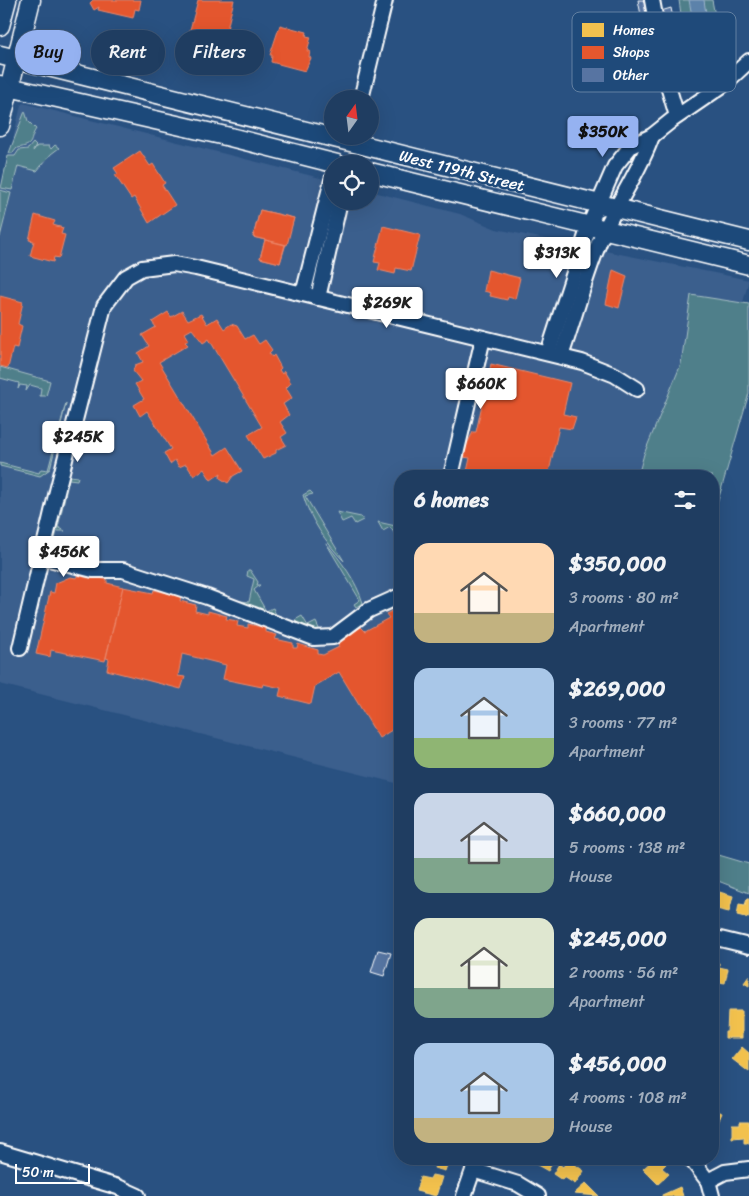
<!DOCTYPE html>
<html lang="en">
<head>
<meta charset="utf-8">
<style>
  :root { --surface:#1f3d61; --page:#274467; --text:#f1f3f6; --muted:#a1aebd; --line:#3c5676; --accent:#95b2f1 }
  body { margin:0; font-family:Sriracha,sans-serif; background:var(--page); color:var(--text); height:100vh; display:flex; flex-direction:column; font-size:19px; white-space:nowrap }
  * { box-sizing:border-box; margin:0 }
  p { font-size:16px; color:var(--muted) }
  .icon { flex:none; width:28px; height:28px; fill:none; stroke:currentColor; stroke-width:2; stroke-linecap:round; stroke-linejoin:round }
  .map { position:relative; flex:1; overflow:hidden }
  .panel { position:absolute; left:394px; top:470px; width:325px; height:695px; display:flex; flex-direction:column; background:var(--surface); border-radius:20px; box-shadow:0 5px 20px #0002,0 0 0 1px var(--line) }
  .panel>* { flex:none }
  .banner { position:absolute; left:15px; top:30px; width:304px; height:45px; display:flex; gap:10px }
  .needle { width:32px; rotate:14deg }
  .fabs { position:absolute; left:324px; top:90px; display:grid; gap:10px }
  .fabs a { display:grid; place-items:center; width:55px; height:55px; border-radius:50%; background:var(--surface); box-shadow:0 5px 20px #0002,0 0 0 1px var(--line); font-size:25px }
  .scale { position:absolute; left:15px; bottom:12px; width:75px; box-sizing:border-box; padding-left:5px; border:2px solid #fff; border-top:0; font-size:14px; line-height:18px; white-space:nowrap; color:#fff; -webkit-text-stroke:4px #1f4a7a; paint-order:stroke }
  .price { position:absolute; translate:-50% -42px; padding:0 11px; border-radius:5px; background:#fff; color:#222; font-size:16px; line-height:32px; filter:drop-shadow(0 1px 2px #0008) }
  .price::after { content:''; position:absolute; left:50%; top:30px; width:15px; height:11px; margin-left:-8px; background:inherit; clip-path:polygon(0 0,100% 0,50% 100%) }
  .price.active { background:var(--accent); color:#111 }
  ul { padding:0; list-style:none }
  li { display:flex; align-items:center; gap:15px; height:125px; padding:0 20px }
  li span { display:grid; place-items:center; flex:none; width:140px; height:100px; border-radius:15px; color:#555 }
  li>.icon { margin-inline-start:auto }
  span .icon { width:60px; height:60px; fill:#fffc; stroke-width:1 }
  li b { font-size:21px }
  h2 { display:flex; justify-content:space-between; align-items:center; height:60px; padding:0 20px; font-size:21px }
  .chip { padding:0 18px; border-radius:22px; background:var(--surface); box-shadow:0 5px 20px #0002,0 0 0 1px var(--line); font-size:18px; line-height:45px }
  .chip.active { background:var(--accent); color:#111 }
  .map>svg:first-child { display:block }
  .built { fill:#3b5f8d }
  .green { fill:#4f7f8a; stroke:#a7bfc4 }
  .water { fill:#5b82aa; stroke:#9db4cc }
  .homes { fill:#f2c14e; stroke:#f6d483 }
  .shops { fill:#e4572e; stroke:#ec896d }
  .building { fill:#5774a2; stroke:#fff }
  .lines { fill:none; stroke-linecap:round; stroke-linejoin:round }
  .minor-casing { stroke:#fff; stroke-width:18 }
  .major-casing { stroke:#fff; stroke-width:21 }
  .minor { stroke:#1f4a7a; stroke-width:14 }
  .major { stroke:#1f4a7a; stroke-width:18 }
  .labels { text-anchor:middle; stroke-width:5; stroke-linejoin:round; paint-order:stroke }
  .street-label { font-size:16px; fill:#fff; stroke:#1f4a7a }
  .key { fill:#1f4a7a; stroke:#6280a2; stroke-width:1 }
  .key-label { font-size:14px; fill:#fff }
</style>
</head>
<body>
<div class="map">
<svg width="749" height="1196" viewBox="0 0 749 1196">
  <rect width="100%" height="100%" fill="#295181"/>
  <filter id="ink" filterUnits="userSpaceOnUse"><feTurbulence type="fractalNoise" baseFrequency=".02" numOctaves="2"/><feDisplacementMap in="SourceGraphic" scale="10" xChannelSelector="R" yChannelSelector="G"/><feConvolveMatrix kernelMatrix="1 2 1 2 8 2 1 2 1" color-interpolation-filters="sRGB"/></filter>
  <g filter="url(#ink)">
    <path class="built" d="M23 103 332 181V201H370V191L460 214 496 229 749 280 696 476H400V784L0 684V194L21 105Z"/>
    <g class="green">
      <path d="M679 0H712L715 16 711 21H719L722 42 717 43 719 53 697 57 696 49 686 50Z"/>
      <path d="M25 111 28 121 36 129C28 141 36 145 17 148L13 153H9Z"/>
      <path d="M33 143 36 146 33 151 37 146H49L51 149 55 145 59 148 51 154 37 171 18 166 12 190 1 188 8 156H15L19 150 28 149Z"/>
      <path d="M0 190 11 193 0 237Z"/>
      <path d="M691 295 749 304V393L713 518 712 476H638L644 454 681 364Z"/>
      <path d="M0 367 50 381 46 396H40L41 388 30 385 26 391 27 386 20 385 18 389 19 383 0 378Z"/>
      <path d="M66 403 50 469 40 476 0 466V463L39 473 41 469 48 470Z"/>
      <path d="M70 476 78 477 77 480 69 479 58 527 65 531H57L53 547 60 549 59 552 52 549 51 543 66 484Z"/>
      <path d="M310 491 313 494 305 496 344 561C326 543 310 519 303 495Z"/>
      <path d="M337 512 361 517 363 520 355 524 351 518 342 522Z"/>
      <path d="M378 522 400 527V531L395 534 390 527 383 531Z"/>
      <path d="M326 543C341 561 356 580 363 603L356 607 354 604 360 600Z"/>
      <path d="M248 570H250L258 582 257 585H260L254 590 266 611 273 608 277 617 240 604 241 601 249 602 254 579 247 576Z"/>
      <path d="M302 616 308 626 316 622 320 631 297 623 295 620Z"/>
      <path d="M712 853 749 864V893L713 879Z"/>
    </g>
    <path class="water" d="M689 0H704L706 14 692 16Z"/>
    <g class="homes">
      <path d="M716 891 733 896 729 912 712 908V898Z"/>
      <path d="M747 899H749V918L737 915 739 904 745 905Z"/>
      <path d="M712 961 719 963V967L728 969 725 983 712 981Z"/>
      <path d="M749 976V986L744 983Z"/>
      <path d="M728 1011H742V1038H725V1032H727Z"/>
      <path d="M742 1047 749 1053V1072L732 1059Z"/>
      <path d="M712 1108 722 1113 716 1127 712 1126Z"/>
      <path d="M740 1121H749V1143H744V1137L732 1138V1124H740Z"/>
      <path d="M431 1159H446V1161L448 1162 445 1171 434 1168 435 1165 429 1163Z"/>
      <path d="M531 1159H549L553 1161 548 1171 530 1161Z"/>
      <path d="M654 1159H661L666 1164 662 1168 669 1174 658 1184 643 1169Z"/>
      <path d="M568 1160 584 1171 575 1184 564 1177 562 1180 553 1174 559 1164 563 1167Z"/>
      <path d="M432 1175 442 1177 436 1196 416 1191 420 1177 430 1179Z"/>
      <path d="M586 1183 599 1196 574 1194Z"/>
      <path d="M680 1187 683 1196H662V1195Z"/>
    </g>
    <g class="shops">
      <path d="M93 0H141L139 10 135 9 133 18 98 10 99 7 94 10 90 3Z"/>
      <path d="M198 0H234L222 50 187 41Z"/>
      <path d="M280 25 307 32 306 36 311 37 307 51H310L309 57 311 58 305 71 271 62 272 55H270Z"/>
      <path d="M140 151 150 166 153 164 165 183 162 185 175 205 149 223 134 197 131 199 115 175 118 174 114 168Z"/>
      <path d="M260 210 294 218 280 263 260 258 265 240 253 237Z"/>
      <path d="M260 210 294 218 287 245 253 237Z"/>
      <path d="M35 215 55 221 53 225 63 228 61 234 65 235 59 258 54 257 53 262 30 256 34 241 29 240Z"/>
      <path d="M383 226 420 235 411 271 396 268 395 274 378 270 380 263 374 262Z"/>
      <path d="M265 240 285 245 280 263 260 258Z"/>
      <path d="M488 270 520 278 515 299 508 297 507 300 490 296 491 293 484 291Z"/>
      <path d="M613 270 627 276 619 308 606 304Z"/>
      <path d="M0 296 23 302 18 324 22 326 17 348 13 347 8 368 0 366Z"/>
      <path d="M182 311 188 320 201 314 207 324 217 318 224 329 231 324 237 326 245 339 253 335 259 344 265 340 272 350 269 353 272 357 274 355 281 368 279 370 282 374 284 371 291 383 286 388 292 398 283 404 289 415 280 422 287 433 281 437 286 445 276 450V453L263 459 248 435 262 427 209 339 203 343 192 329 185 333 189 340 185 342 188 345 159 362 215 455 227 447 242 471 233 476 228 483 220 478 221 473 211 480 204 469 194 476 186 464 179 467 175 460 170 464 164 453 171 449 147 411 140 416 134 405 144 399 135 384 141 381 133 371 135 365 143 362 138 353 149 346 142 335 156 327 152 322 168 312 171 317Z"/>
      <path d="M491 364 570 383 563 414 576 417 572 429 559 427 548 476H466L470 458 463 457 467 444 473 432H476Z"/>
      <path d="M77 575 88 578 89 575 107 580V583L123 587 105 661 51 650 50 657 36 654 50 592 54 593 56 583 70 577 77 578Z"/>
      <path d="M123 587 153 593 154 590 181 596 180 601 196 605 195 611 208 614V611L227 616 226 619 238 621 237 626 248 628V624L266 628V632L277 635 275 639 293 643V648H297L298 644 318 650V654L323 655 339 647 336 642 361 627 365 631 389 618 386 614 400 607V725L379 738 339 672 315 686 311 704 279 696 281 688 263 684 262 687 223 679 226 665 182 654 178 676 185 677 181 689 107 670 109 659 106 658Z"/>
    </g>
    <g class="building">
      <path d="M638 0H646L651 24 643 25Z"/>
      <path d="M671 8 675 29 665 31 661 11Z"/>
      <path d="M378 950 391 953 384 976 371 972Z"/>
    </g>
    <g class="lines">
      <defs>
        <g id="minor">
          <path d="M652 0 668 86 677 116"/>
          <path d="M361 99 385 0"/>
          <path d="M303 294 332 180"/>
          <path d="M318 298 340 201"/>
          <path d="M548 353 589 226 615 166 631 146 652 136 672 120 723 85 749 61"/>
          <path d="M561 356C574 319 584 280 599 243 614 206 639 174 652 136"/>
          <path d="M451 476 483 338"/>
          <path d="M41 557 93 570H123L207 597 314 638 333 637 369 610 400 596"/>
          <path d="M20 648 56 495 104 306 126 277 142 268 174 264 196 268 582 362 615 375 637 389"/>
          <path d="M712 937 749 946"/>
          <path d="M0 1152 118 1187 138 1196"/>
          <path d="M691 1159 708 1181 725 1172 749 1169"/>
          <path d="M473 1170 518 1184 538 1196"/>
          <path d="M708 1181 712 1196"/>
          <path d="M464 1196 477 1159"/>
        </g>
        <g id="major">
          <path d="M0 26 7 0"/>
          <path d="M0 55 749 241"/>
          <path d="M0 85 230 137 337 164"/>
          <path d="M0 126 31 0"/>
          <path d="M370 172 749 265"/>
        </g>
      </defs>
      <use href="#minor" class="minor-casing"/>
      <use href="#major" class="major-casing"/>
      <use href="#minor" class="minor"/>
      <use href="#major" class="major"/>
    </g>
  </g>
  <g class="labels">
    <g class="street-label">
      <text transform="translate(462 170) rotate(14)" y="6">West 119th Street</text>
    </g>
  </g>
  <rect x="572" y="12" width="164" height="80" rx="8" class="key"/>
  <rect x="582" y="23" width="22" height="14" fill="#f2c14e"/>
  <rect x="582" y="46" width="22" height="13" fill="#e4572e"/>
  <rect x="582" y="68" width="22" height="14" fill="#5774a2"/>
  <g class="key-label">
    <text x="613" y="35">Homes</text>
    <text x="613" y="57">Shops</text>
    <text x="613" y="80">Other</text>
  </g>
</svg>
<div class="fabs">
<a><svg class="needle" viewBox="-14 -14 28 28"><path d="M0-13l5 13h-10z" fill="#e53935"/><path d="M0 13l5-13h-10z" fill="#a1aebd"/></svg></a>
<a><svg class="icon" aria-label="locate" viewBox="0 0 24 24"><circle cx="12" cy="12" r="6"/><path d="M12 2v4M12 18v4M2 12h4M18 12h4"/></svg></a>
</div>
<div class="scale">50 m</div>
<b class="price active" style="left:603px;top:158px">$350K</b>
<b class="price" style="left:557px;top:279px">$313K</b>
<b class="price" style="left:387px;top:329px">$269K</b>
<b class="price" style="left:481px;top:410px">$660K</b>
<b class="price" style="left:78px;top:463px">$245K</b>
<b class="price" style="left:64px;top:578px">$456K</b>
<div class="banner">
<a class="chip active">Buy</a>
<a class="chip">Rent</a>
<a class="chip">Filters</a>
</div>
<section class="panel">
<h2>6 homes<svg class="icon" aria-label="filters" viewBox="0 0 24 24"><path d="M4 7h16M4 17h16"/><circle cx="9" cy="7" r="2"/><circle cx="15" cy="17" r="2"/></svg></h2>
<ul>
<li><span style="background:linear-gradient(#ffd9b3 70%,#c2b280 0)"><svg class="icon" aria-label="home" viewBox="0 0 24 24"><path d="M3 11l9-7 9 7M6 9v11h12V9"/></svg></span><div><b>$350,000</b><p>3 rooms · 80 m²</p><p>Apartment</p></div></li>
<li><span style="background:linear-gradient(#a9c7e8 70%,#8fb573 0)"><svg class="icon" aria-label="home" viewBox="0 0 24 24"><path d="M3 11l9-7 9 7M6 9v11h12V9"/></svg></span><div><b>$269,000</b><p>3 rooms · 77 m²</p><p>Apartment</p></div></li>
<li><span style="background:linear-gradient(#c9d6e8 65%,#7fa58c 0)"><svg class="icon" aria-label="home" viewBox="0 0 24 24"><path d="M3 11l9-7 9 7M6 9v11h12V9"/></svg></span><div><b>$660,000</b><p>5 rooms · 138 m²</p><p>House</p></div></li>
<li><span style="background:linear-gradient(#dfe7d0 70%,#7fa58c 0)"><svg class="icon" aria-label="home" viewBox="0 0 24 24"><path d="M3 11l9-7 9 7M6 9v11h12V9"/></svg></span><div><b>$245,000</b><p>2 rooms · 56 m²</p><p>Apartment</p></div></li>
<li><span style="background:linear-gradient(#a9c7e8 75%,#c2b280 0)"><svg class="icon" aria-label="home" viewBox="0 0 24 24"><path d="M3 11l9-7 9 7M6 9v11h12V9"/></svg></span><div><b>$456,000</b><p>4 rooms · 108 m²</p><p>House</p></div></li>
</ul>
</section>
</div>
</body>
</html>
